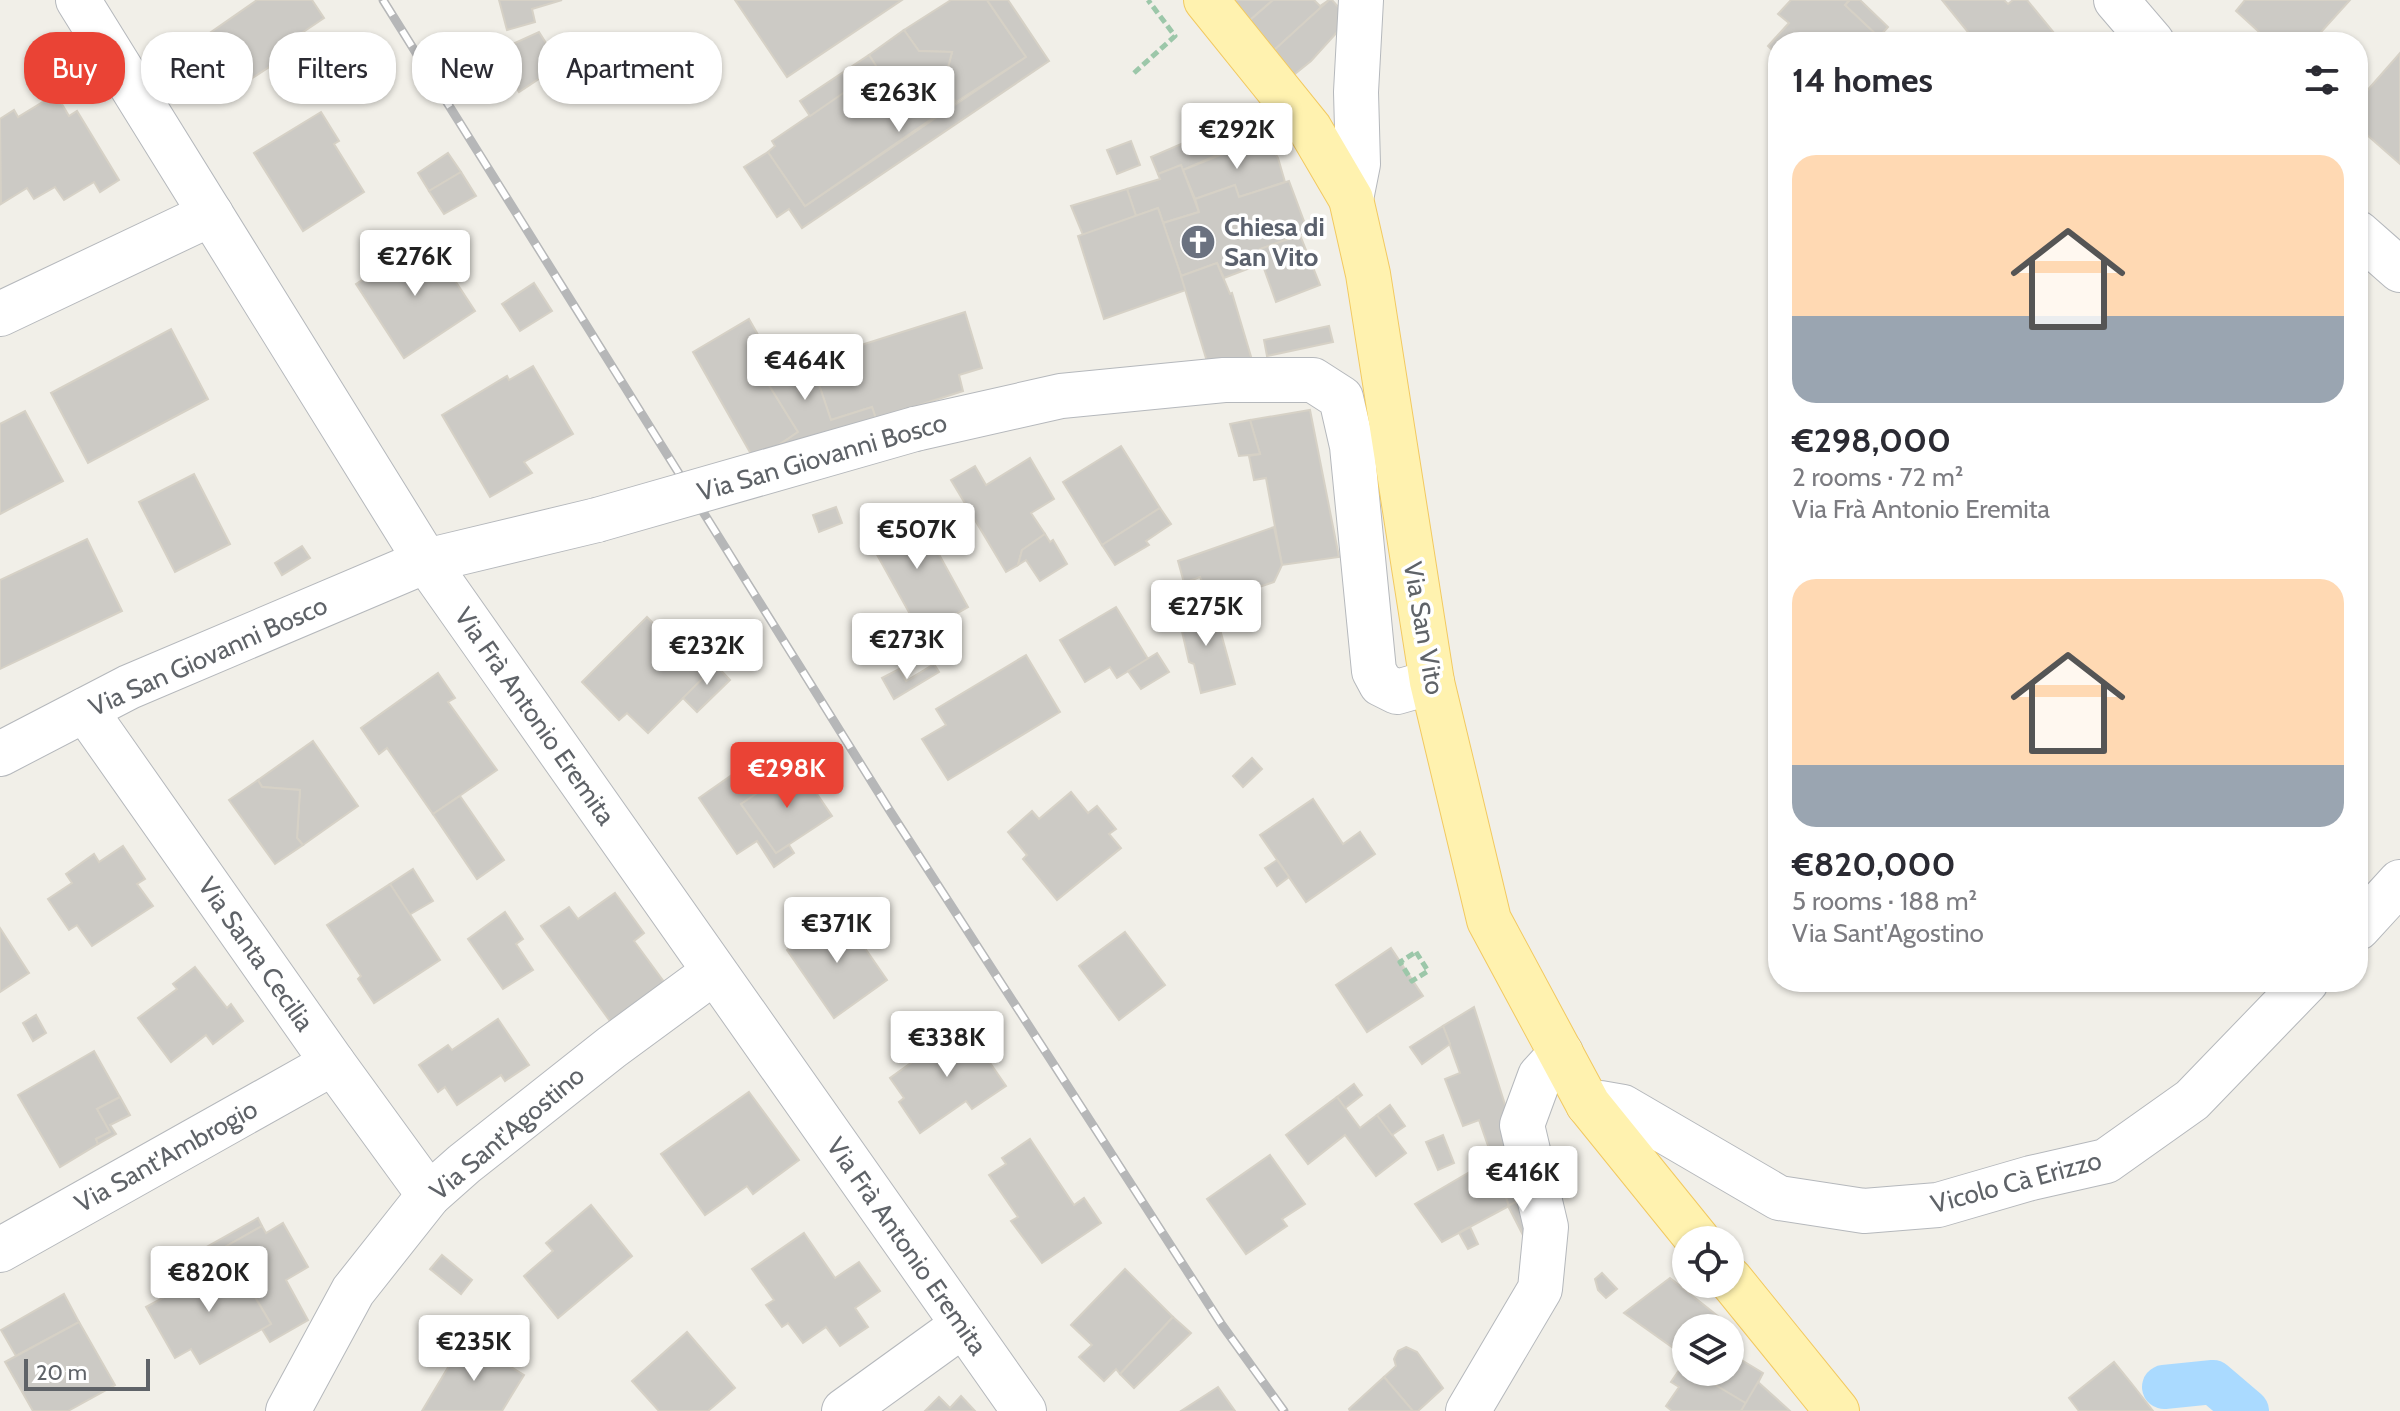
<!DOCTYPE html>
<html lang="en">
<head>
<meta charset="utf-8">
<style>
  :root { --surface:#fff; --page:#f2f2f3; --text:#2b2b33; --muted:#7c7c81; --accent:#ea4335 }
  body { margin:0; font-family:Cabin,sans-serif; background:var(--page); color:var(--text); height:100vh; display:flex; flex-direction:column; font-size:30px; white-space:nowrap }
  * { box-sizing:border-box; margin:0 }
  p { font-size:26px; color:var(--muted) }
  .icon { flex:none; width:44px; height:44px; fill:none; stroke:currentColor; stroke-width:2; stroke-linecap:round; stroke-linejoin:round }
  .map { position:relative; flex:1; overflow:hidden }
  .side { position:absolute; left:1768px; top:32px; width:600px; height:960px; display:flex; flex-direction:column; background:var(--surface); border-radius:32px; box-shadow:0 2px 6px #0004 }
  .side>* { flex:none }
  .hud { position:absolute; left:24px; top:32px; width:760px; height:72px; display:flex; gap:16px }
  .controls { position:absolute; left:1672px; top:1226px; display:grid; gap:16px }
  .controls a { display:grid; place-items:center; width:72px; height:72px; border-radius:50%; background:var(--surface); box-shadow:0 2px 6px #0004; font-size:40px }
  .scale { position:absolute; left:24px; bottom:20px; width:126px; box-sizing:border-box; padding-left:8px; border:4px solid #5f6368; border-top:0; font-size:22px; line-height:28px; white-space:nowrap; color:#5f6368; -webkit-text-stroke:6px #fff; paint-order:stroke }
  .price { position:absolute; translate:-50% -68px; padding:0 18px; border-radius:8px; background:#fff; color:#222; font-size:26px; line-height:52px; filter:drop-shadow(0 2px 4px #0008) }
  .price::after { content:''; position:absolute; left:50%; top:48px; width:24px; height:18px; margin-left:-12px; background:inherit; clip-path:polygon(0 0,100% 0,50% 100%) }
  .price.on { background:var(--accent); color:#fff }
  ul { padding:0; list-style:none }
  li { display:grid; align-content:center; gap:16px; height:424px; padding:0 24px }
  li span { display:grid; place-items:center; height:248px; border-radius:24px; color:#555 }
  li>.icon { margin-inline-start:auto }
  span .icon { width:144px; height:144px; fill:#fffc; stroke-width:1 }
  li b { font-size:34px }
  h2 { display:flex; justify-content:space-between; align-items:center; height:96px; padding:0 24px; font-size:34px }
  .pill { padding:0 28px; border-radius:32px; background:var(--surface); box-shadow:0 2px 6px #0004; font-size:28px; line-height:72px }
  .pill.on { background:var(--accent); color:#fff }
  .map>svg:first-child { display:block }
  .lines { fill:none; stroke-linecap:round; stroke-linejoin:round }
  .canal { stroke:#aadaff; stroke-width:44 }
  .building { fill:#cccac5; stroke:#d6d1c6; stroke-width:2 }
  .minor-casing { stroke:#b5b8bc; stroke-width:46 }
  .major-casing { stroke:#f2c960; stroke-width:46 }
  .path { stroke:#9cc7a9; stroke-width:5; stroke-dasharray:8 4; stroke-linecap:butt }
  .minor { stroke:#fff; stroke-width:44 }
  .major { stroke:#fff2af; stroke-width:44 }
  .rail-casing { stroke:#b6b7b8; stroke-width:9 }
  .rail { stroke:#fff; stroke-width:6; stroke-dasharray:18; stroke-linecap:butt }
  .minor-bridge-casing { stroke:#b5b8bc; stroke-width:46; stroke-linecap:butt }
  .minor-bridge { stroke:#fff; stroke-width:44 }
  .labels { text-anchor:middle; stroke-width:7; stroke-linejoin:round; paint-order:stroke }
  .worship-label { font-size:26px; font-weight:bold; fill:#5b616d; stroke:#fff; text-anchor:start }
  .street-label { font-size:26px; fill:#5f6368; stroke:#fff }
</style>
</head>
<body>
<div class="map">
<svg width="2400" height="1411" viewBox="0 0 2400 1411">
  <rect width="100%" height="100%" fill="#f1efe8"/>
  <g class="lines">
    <path class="canal" d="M2164 1387 2213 1382 2247 1411"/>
  </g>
  <g class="building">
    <path d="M257 0H312L324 18 278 49 283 58 234 90 201 39Z"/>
    <path d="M499 0H562L532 9 535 22 507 30Z"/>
    <path d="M735 0H902L787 77Z"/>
    <path d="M951 0H987L1026 57 956 102 943 87 952 52 919 51 904 30Z"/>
    <path d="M987 0H1008L1049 61 802 228 789 209 777 217 744 167 768 152 805 206 1026 57Z"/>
    <path d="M1233 0H1273L1249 21Z"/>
    <path d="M1273 0H1314L1320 6 1329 0 1272 52 1249 21Z"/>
    <path d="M1329 0H1332L1349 19 1311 61 1291 77 1272 52Z"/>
    <path d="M1791 0H1849L1845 5 1879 37 1874 42H1778V56L1768 46 1789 23 1778 14Z"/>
    <path d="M1850 0H1860L1888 27 1879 37 1845 5Z"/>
    <path d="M1942 0H2004L2008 4 2013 0H2027L2055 34 2045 42H1976Z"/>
    <path d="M2245 0H2350L2312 42H2270L2236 11Z"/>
    <path d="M904 30 919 51 952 52 943 87 956 102 805 206 768 152 775 146 772 141 878 69 869 55Z"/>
    <path d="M539 32 560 65 519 92 495 52Z"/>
    <path d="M2400 53V164L2358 127V101Z"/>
    <path d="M869 55 878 69 810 116 800 101Z"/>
    <path d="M56 94 69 116 77 111 119 180 100 192 94 182 64 200 55 187 34 199 27 188 1 204 0 119 14 110 18 117Z"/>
    <path d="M321 112 339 141 334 144 364 192 303 231 254 153Z"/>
    <path d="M1241 118 1249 141 1183 170 1181 165 1158 174 1151 157Z"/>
    <path d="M1265 137 1278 158 1285 182 1239 197 1235 185 1195 199 1183 170Z"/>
    <path d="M1131 141 1140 165 1117 174 1107 150Z"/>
    <path d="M448 153 461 172 429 191 418 173Z"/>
    <path d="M1181 165 1199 212 1163 223 1158 208 1136 216 1127 189 1160 179 1158 174Z"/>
    <path d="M461 172 476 196 444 214 429 191Z"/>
    <path d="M1289 181 1308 232 1260 249 1266 262 1224 278 1217 263 1181 276 1163 223 1199 212 1195 199 1235 185 1239 197Z"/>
    <path d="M1127 189 1136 216 1083 235 1071 206Z"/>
    <path d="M1158 208 1186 290 1104 319 1078 236Z"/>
    <path d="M1300 235 1320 285 1276 302 1262 263 1266 262 1260 249Z"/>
    <path d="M427 238 475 311 404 358 356 284Z"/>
    <path d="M1217 263 1230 294 1232 293 1252 360 1209 368 1181 276Z"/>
    <path d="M534 283 552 311 520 331 502 304Z"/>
    <path d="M965 312 982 368 959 375 963 391 876 419 872 407 831 420 811 361Z"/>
    <path d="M749 319 773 361 759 369 798 432 755 461 693 352Z"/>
    <path d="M1329 326 1333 342 1267 356 1264 340Z"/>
    <path d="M171 329 208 399 88 463 51 393Z"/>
    <path d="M807 349 831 420 872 407 876 419 755 461 798 432 759 369 773 361Z"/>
    <path d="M533 366 573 434 524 462 532 473 490 497 442 415 507 376 509 380Z"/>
    <path d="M1310 410 1339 557 1282 565 1266 478 1254 480 1249 456 1260 454 1250 420Z"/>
    <path d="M25 411 63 481 0 514V424Z"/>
    <path d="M1250 420 1260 454 1239 456 1230 424Z"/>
    <path d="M1121 446 1160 508 1102 545 1063 482Z"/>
    <path d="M1030 458 1054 499 1031 513 1045 534 1022 550 1018 565 1006 572 951 480 975 466 986 485Z"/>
    <path d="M194 474 230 544 175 572 139 502Z"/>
    <path d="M836 507 842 523 819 532 813 515Z"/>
    <path d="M1160 508 1171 524 1146 541 1149 545 1115 565 1102 545Z"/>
    <path d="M914 509 968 607 921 634 866 535Z"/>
    <path d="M1274 527 1282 565 1274 582 1212 603 1200 577 1184 583 1178 561Z"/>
    <path d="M1045 534 1050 542 1053 540 1067 564 1040 581 1026 560 1018 565 1022 550Z"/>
    <path d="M87 539 122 611 0 669V580Z"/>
    <path d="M302 546 310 558 282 575 275 563Z"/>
    <path d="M1213 604 1235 684 1201 693 1194 664 1189 662 1178 614Z"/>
    <path d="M1116 607 1148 659 1117 678 1110 667 1085 682 1060 640Z"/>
    <path d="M647 617 705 676 648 733 627 713 619 720 582 682Z"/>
    <path d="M1157 653 1169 672 1141 689 1128 671Z"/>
    <path d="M1026 655 1060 712 948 780 922 739 946 725 936 709Z"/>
    <path d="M712 661 730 680 697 712 683 698 705 676 701 672Z"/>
    <path d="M934 664 939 672 894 699 882 678 899 669 906 681Z"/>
    <path d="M438 673 455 698 448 702 497 770 433 814 387 748 379 754 361 728Z"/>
    <path d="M313 741 358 806 303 845 297 838 300 790 262 787 258 780Z"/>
    <path d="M1252 758 1262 769 1243 787 1233 776Z"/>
    <path d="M749 763 766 788 741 804 776 853 789 845 794 853 774 867 757 841 737 854 699 798Z"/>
    <path d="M798 766 832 816 776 853 741 804Z"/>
    <path d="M258 780 262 787 300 790 297 838 303 845 275 864 229 800Z"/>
    <path d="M1071 792 1088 813 1097 806 1116 829 1109 834 1121 848 1057 900 1023 859 1027 855 1008 832 1032 811 1039 819Z"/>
    <path d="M460 796 504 860 477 879 433 814Z"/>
    <path d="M1313 799 1343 844 1360 832 1375 854 1306 902 1260 835Z"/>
    <path d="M123 846 145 879 137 884 153 906 92 946 77 925 69 930 48 899 72 883 66 874 94 854 99 862Z"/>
    <path d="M1277 860 1289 877 1277 886 1265 868Z"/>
    <path d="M413 869 433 901 409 915 390 884Z"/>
    <path d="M390 884 440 960 374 1003 358 979 361 976 327 925Z"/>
    <path d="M615 893 644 933 634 941 664 982 615 1028 541 926 569 907 578 919Z"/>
    <path d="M505 912 523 939 516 944 533 970 503 989 468 939Z"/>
    <path d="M840 912 887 980 834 1018 787 950Z"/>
    <path d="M0 928 29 973 0 992Z"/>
    <path d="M1125 932 1165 985 1119 1020 1079 966Z"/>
    <path d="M1391 948 1423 996 1367 1032 1336 985Z"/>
    <path d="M195 967 227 1008 231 1004 243 1021 213 1044 206 1035 171 1062 138 1018 177 989 173 984Z"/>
    <path d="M1474 1007 1533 1193 1509 1206 1479 1120 1463 1126 1445 1079 1460 1073 1443 1026Z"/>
    <path d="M36 1015 46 1033 33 1041 23 1023Z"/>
    <path d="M498 1019 529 1065 505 1081 501 1075 457 1105 445 1087 438 1092 419 1065 448 1045 452 1050Z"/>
    <path d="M961 1021 1006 1086 972 1109 966 1101 920 1133 899 1102 904 1098 890 1078 940 1042 936 1037Z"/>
    <path d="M1443 1026 1450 1044 1422 1064 1410 1047Z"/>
    <path d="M94 1051 120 1097 97 1109 110 1132 96 1139 98 1144 60 1167 18 1095Z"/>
    <path d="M1354 1084 1362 1095 1345 1108 1337 1097Z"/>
    <path d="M749 1092 799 1160 753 1194 747 1186 705 1215 661 1154Z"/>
    <path d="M120 1097 130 1115 110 1125 116 1134 98 1144 96 1139 110 1132 97 1109Z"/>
    <path d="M1337 1097 1360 1128 1377 1115 1406 1153 1376 1176 1345 1135 1308 1164 1286 1135Z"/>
    <path d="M1390 1105 1405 1126 1392 1135 1377 1115Z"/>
    <path d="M1443 1135 1454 1163 1438 1170 1426 1142Z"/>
    <path d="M1030 1139 1074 1205 1084 1198 1101 1223 1042 1263 1011 1221 1018 1217 989 1175 1006 1164 1002 1158Z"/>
    <path d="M1270 1155 1305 1204 1282 1219 1287 1226 1246 1254 1207 1199Z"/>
    <path d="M1492 1159 1509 1206 1442 1242 1415 1204Z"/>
    <path d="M1533 1193 1527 1243 1508 1206Z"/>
    <path d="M591 1205 632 1256 558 1318 524 1276 553 1251 546 1243Z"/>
    <path d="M258 1218 262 1226 200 1261 196 1253Z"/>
    <path d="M283 1223 308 1267 286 1280 308 1320 270 1342 262 1329 271 1324 233 1260 207 1273 200 1261 262 1226 266 1233Z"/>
    <path d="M1470 1227 1478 1244 1468 1249 1459 1233Z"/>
    <path d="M804 1233 835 1278 859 1262 880 1291 855 1308 868 1327 840 1346 826 1327 803 1343 788 1323 782 1327 766 1305 774 1300 752 1269Z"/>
    <path d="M442 1255 472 1280 461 1294 430 1269Z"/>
    <path d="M233 1260 271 1324 200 1364 191 1349 175 1358 146 1307Z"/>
    <path d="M1125 1269 1173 1317 1120 1374 1116 1369 1104 1381 1079 1357 1092 1345 1071 1325Z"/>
    <path d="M1602 1273 1617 1289 1606 1298 1598 1290 1595 1279Z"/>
    <path d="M1670 1278 1724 1321 1720 1328H1686V1357L1624 1313Z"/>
    <path d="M64 1294 79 1322 16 1356 1 1330Z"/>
    <path d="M1173 1317 1191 1333 1134 1388 1120 1374Z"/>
    <path d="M79 1322 115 1385 68 1411H33L5 1362Z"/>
    <path d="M687 1332 735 1388 708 1411H659L632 1381Z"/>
    <path d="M465 1339 524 1375 502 1411H422Z"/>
    <path d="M1406 1347 1417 1352 1443 1388 1418 1411H1413L1384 1377 1396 1366 1394 1359 1398 1351Z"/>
    <path d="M1730 1353 1763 1373 1747 1404 1707 1380 1712 1372H1730Z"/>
    <path d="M1686 1360V1372H1712L1707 1380 1747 1404 1741 1411H1672L1666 1406 1679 1387 1671 1382Z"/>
    <path d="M2114 1362 2132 1384 2153 1411H2079L2069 1398Z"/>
    <path d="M1384 1377 1413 1411H1350L1349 1409Z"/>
    <path d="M1758 1382 1790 1411H1741Z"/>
    <path d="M1218 1387 1235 1411H1181Z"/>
    <path d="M961 1396 975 1411H925L939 1397 950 1408Z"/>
  </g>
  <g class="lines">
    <defs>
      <g id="minor">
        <path d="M78 0 426 561 1024 1411"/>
        <path d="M2116 0 2152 42"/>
        <path d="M1351 199 1358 164 1356 92 1361 0"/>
        <path d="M2358 233 2400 270"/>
        <path d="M0 314 211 214"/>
        <path d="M915 429 1061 396 1224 380H1313L1341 398 1352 446 1374 671 1381 684 1397 692 1432 682"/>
        <path d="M85 710 333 1063 429 1195"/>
        <path d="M0 754 129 687 426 561 597 520"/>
        <path d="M2358 928 2400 882"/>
        <path d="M1588 1104 1600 1103 1623 1107 1779 1198 1864 1211 1938 1205 2031 1178 2106 1161 2192 1100 2306 982"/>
        <path d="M0 1250 333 1063"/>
        <path d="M288 1411 353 1291 429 1195 464 1164 612 1047 714 972"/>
        <path d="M844 1411 963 1325"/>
        <path d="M1468 1411 1540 1289 1546 1227 1522 1125 1540 1076 1561 1053"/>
      </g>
      <g id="major">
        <path d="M1206 0 1310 129 1351 199 1368 274 1432 682 1489 920 1588 1104 1698 1240"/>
        <path d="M1730 1279 1837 1411"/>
      </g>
    </defs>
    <use href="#minor" class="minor-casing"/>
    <use href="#major" class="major-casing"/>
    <g class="path">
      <path d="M1134 73 1175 36 1148 0"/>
      <path d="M1416 952 1428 971 1412 981 1400 962Z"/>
    </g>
    <use href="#minor" class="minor"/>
    <use href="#major" class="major"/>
    <defs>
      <path id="rail" d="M383 0 890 811 1222 1325 1284 1411"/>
    </defs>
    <use href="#rail" class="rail-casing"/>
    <use href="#rail" class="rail"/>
    <defs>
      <path id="minor-bridge" d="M597 520 915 429"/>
    </defs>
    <use href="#minor-bridge" class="minor-bridge-casing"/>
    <use href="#minor-bridge" class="minor-bridge"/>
  </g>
  <defs>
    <symbol id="church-disc" viewBox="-11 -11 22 22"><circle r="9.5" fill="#6b7280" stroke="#fff"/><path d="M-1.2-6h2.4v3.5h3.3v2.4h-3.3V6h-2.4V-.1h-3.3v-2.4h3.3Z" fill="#fff"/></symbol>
  </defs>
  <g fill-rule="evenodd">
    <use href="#church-disc" x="1178" y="222" width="40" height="40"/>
  </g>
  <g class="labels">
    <g class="worship-label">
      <text x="1224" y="236">Chiesa di<tspan x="1224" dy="30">San Vito</tspan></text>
    </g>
    <g class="street-label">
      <text transform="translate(822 457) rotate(-16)" y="9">Via San Giovanni Bosco</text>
      <text transform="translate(1424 628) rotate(80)" y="9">Via San Vito</text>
      <text transform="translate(208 656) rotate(-24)" y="9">Via San Giovanni Bosco</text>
      <text transform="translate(535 716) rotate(55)" y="9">Via Frà Antonio Eremita</text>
      <text transform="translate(256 954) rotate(55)" y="9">Via Santa Cecilia</text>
      <text transform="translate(507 1133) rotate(-40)" y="9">Via Sant'Agostino</text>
      <text transform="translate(166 1156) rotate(-29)" y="9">Via Sant'Ambrogio</text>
      <text transform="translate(2016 1182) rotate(-15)" y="9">Vicolo Cà Erizzo</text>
      <text transform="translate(907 1246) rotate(55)" y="9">Via Frà Antonio Eremita</text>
    </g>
  </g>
</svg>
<div class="controls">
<a><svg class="icon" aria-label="locate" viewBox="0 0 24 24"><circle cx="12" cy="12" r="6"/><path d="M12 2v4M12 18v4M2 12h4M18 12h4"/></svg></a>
<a><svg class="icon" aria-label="layers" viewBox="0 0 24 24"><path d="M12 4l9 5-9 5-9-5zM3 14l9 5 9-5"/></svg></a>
</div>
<div class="scale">20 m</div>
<b class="price" style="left:899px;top:134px">€263K</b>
<b class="price" style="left:1237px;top:171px">€292K</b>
<b class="price" style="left:415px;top:298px">€276K</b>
<b class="price" style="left:805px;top:402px">€464K</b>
<b class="price" style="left:917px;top:571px">€507K</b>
<b class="price" style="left:1206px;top:648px">€275K</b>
<b class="price" style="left:907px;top:681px">€273K</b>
<b class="price" style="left:707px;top:687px">€232K</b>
<b class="price on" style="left:787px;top:810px">€298K</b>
<b class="price" style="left:837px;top:965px">€371K</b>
<b class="price" style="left:947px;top:1079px">€338K</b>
<b class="price" style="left:1523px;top:1214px">€416K</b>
<b class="price" style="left:209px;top:1314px">€820K</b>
<b class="price" style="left:474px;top:1383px">€235K</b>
<div class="hud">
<a class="pill on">Buy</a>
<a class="pill">Rent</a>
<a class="pill">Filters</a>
<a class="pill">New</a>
<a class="pill">Apartment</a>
</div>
<section class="side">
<h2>14 homes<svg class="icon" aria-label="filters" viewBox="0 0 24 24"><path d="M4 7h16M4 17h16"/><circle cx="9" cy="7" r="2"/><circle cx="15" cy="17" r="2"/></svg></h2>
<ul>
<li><span style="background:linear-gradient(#ffd9b3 65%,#9aa5b1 0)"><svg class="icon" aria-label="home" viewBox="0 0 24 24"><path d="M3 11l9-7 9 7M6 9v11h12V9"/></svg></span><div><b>€298,000</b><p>2 rooms · 72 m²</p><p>Via Frà Antonio Eremita</p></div></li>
<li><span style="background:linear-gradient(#ffd9b3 75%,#9aa5b1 0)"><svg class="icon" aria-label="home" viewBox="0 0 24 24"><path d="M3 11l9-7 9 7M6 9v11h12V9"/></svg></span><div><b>€820,000</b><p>5 rooms · 188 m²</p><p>Via Sant'Agostino</p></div></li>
</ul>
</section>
</div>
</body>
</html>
